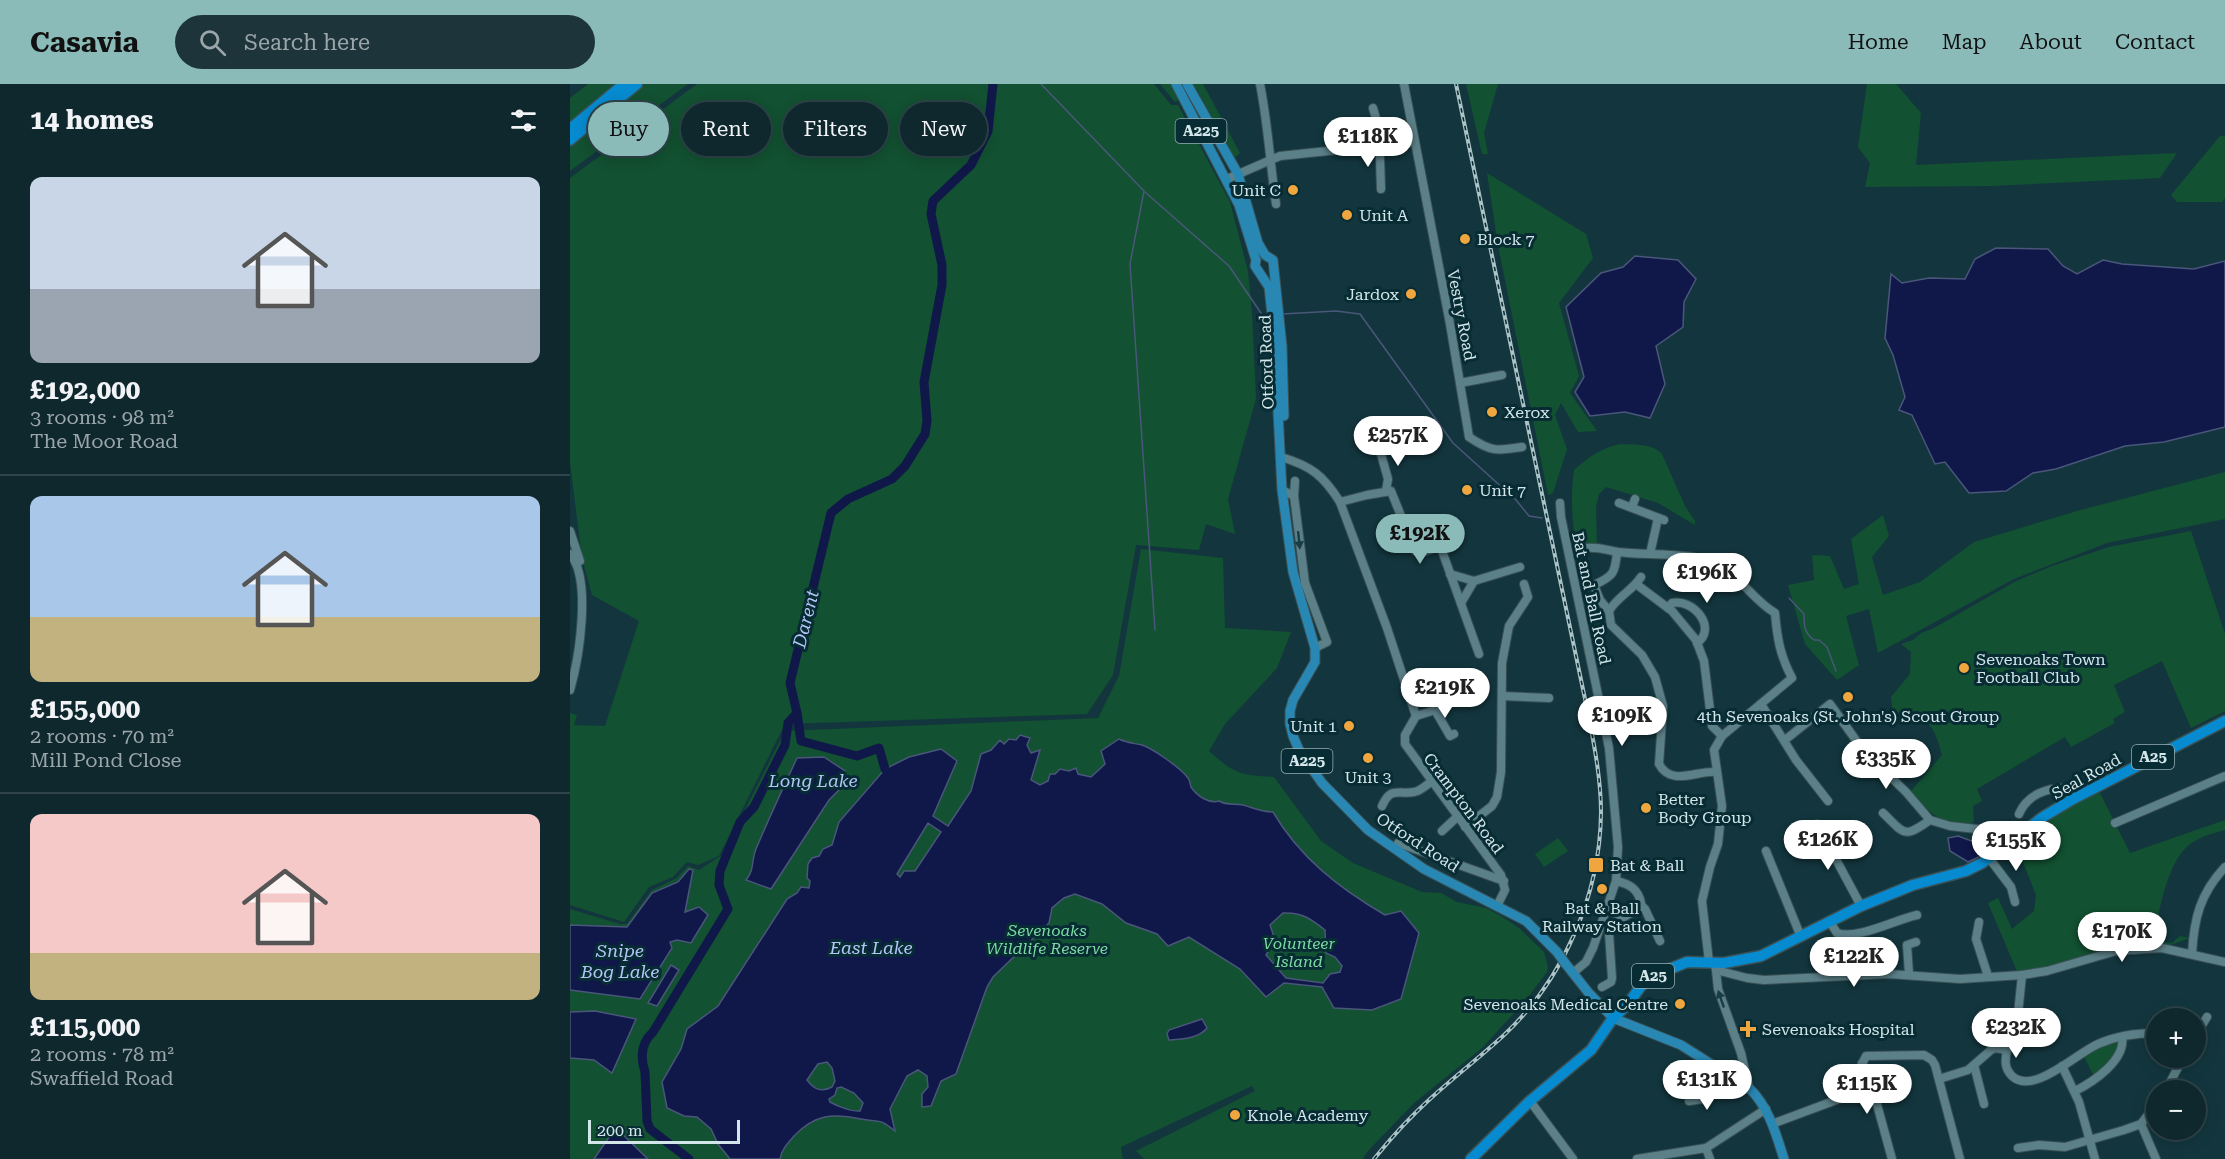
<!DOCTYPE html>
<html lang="en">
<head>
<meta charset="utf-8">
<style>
  :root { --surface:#0e282e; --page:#1c343a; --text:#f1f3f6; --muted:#9ba6aa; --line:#2e444a; --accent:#8bbbb9 }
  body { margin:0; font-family:"Roboto Serif",serif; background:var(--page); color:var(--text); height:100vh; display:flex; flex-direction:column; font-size:22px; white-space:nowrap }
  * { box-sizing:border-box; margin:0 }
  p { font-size:20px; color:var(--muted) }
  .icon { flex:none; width:33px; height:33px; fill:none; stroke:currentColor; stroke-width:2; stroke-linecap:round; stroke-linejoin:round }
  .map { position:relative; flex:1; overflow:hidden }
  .side { display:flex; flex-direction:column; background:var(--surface); width:570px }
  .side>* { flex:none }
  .banner { position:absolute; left:18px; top:18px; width:570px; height:54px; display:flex; gap:12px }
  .buttons { position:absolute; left:1576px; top:924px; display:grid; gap:12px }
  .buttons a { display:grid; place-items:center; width:60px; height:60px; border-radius:50%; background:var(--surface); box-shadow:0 3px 15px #0003,0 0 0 2px var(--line); font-size:30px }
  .scale { position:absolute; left:18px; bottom:15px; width:152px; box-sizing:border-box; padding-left:6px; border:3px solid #d3e6ea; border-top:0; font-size:16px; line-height:21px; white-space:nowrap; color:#d3e6ea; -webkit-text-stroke:4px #072c33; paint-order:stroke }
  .price { position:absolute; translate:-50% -51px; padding:0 14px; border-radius:21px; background:#fff; color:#222; font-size:20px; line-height:39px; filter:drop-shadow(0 2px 3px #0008) }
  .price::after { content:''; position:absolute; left:50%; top:36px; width:18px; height:14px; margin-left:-9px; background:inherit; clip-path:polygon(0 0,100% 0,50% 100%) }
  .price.on { background:var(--accent); color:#111 }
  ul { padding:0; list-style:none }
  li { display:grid; align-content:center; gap:12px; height:318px; padding:0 30px }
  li+li { border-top:2px solid var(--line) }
  li span { display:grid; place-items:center; height:186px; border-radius:12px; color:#555 }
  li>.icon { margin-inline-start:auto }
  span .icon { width:108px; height:108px; fill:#fffc; stroke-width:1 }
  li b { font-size:26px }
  h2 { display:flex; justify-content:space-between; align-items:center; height:72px; padding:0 30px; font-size:26px }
  .chip { padding:0 21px; border-radius:27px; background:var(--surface); box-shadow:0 3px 15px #0003,0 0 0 2px var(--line); font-size:21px; line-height:54px }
  .chip.on { background:var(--accent); color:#111 }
  header { display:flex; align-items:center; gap:36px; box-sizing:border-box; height:84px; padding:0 30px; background:var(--accent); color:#111 }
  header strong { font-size:28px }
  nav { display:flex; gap:33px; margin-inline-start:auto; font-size:21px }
  .search { width:420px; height:54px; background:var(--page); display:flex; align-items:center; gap:15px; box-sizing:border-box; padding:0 21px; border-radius:33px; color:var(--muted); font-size:22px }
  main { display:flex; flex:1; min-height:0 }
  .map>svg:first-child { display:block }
  .green { fill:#125131 }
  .water { fill:#10184a; stroke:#4a567a; stroke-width:1.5; fill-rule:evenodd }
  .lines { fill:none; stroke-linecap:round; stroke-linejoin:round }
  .stream { stroke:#4a567a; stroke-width:1.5 }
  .river { stroke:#10184a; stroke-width:9 }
  .minor-casing { stroke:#395156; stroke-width:10 }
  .major-casing { stroke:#395156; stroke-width:11 }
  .highway-casing { stroke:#395156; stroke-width:13 }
  .minor { stroke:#5c8088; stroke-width:8 }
  .major { stroke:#2987b3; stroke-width:9 }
  .highway { stroke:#078bd0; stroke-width:10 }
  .rail-casing { stroke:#abc2c6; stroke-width:4 }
  .rail { stroke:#072c33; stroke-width:1.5; stroke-dasharray:4.5; stroke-linecap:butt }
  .major-bridge-casing { stroke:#395156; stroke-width:11; stroke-linecap:butt }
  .major-bridge { stroke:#2987b3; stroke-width:9 }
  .oneway { fill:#183d44 }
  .poi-dot { fill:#f0a63f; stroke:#072c33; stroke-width:2 }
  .labels { text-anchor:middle; stroke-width:6; stroke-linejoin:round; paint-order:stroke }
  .shield { fill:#072c33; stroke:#96aeb3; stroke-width:1.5 }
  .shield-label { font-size:15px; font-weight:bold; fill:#d3e6ea }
  .poi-label { font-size:16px; fill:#d3e6ea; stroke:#072c33; text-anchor:start }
  .street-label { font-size:16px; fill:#d3e6ea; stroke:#072c33 }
  .park-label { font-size:16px; font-style:italic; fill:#7bdba3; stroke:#072c33 }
  .water-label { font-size:18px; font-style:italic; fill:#b4c5f7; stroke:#072c33 }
</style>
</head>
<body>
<header>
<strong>Casavia</strong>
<div class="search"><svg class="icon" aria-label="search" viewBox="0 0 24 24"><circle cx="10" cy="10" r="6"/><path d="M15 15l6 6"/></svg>Search here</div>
<nav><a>Home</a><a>Map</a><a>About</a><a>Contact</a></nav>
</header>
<main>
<section class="side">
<h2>14 homes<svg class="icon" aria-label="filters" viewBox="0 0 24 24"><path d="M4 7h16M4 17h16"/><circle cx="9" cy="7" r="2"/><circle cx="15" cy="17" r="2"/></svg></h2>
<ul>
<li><span style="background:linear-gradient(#c9d6e8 60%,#9aa5b1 0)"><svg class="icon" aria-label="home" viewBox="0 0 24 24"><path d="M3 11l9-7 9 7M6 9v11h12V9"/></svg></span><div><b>£192,000</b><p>3 rooms · 98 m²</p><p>The Moor Road</p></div></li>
<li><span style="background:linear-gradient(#a9c7e8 65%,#c2b280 0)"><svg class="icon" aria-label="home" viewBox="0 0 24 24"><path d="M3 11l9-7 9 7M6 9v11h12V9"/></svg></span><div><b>£155,000</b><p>2 rooms · 70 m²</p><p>Mill Pond Close</p></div></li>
<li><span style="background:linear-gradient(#f6c9c9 75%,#c2b280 0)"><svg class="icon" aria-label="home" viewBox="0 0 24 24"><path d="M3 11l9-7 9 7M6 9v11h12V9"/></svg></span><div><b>£115,000</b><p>2 rooms · 78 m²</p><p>Swaffield Road</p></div></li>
</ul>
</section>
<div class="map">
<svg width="1655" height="1075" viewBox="0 0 1655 1075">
  <rect width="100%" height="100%" fill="#13363e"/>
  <g class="green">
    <path d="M18 0H118L0 87V14Z"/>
    <path d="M127 0H584L601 21H608L660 118 678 187 682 229 686 315 658 415 665 450 636 440 629 466 566 461 543 591 517 630 215 640 149 772 128 781 117 778 103 793 79 803 54 838 0 821V629L7 631 4 641 35 642 69 537 22 511 12 475 0 378V94Z"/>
    <path d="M590 0H633L670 69 664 74 626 4 605 18Z"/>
    <path d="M896 0H928L914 49 918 70H912Z"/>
    <path d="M1297 0H1326L1351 29 1346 81 1607 69 1590 94 1422 102 1295 103 1300 79 1288 63Z"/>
    <path d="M1650 52H1655V114L1652 118H1607L1601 111Z"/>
    <path d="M917 89 1016 150 1023 174 989 219 1009 292 1000 309 1027 347 1008 348 991 319 985 331 997 365 983 409 978 411 928 161Z"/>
    <path d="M1050 360C1064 361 1082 359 1092 370L1115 422 1125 437V441L1088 419 1036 403 1029 410 1026 423 1027 461 1008 467C1002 440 1000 414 1004 386 1019 373 1031 364 1050 360Z"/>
    <path d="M1655 388V435L1537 459 1444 495 1308 569 1299 525 1276 532 1289 581 1267 596 1235 560 1218 501 1244 496 1242 471 1260 472 1274 505 1289 500 1281 455 1313 431 1319 452 1302 473 1313 511 1350 498 1404 458 1507 427Z"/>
    <path d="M1621 447 1655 550V627L1621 644 1592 577 1544 601 1555 628 1543 635 1545 639 1501 663 1495 653 1407 705 1412 717 1403 722 1404 737 1402 739C1371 742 1359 729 1341 707L1372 671C1363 638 1358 632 1323 629L1321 613 1340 590 1341 568 1331 560 1343 556 1351 549 1364 544 1446 497 1482 482 1539 463Z"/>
    <path d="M571 465 653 474 655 544 721 548 707 584 655 640 639 667C665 690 669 691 704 693L751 757 783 779 852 808 871 809 887 818 916 824 931 832 949 844 974 868 978 883 977 888 956 916 912 964 844 1019 797 1068 793 1075H574L566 1067 685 1007 682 1002 551 1063 553 1075H0V825L50 840H57L82 806 107 794 118 782 129 786 152 771 215 647 528 634 549 592Z"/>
    <path d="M1529 707 1560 769 1655 736V746C1643 749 1630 753 1620 760 1596 779 1589 829 1583 857L1602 859 1610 852 1620 854 1600 861 1509 874 1448 890 1418 819 1428 814 1442 845 1464 827 1466 811 1445 758 1512 715Z"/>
    <path d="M988 754 998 767 974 783 965 770Z"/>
    <path d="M1552 953 1551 962 1526 996 1512 969Z"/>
  </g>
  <g class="water">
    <path d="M1426 164 1478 165 1493 182 1507 190 1533 176 1552 180 1624 185 1655 177V343L1594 358 1555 362 1486 385 1463 389 1436 407 1399 409 1375 378 1365 380 1342 331 1329 326 1335 313 1323 271 1315 254 1321 190 1332 199 1359 194 1395 195 1405 175Z"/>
    <path d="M1065 172 1108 176 1126 195 1114 218 1113 243 1086 262 1095 300 1080 334 1055 328 1020 332 1005 308 1014 293 996 223 1031 189 1053 183Z"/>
    <path d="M450 651 460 654 457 661 461 669 470 666 461 696 470 701 478 697 480 690H485L490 685 499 687 506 684 508 690 521 693 535 680 531 667 549 655C557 659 563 659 572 661 582 664 612 685 618 694 620 696 620 700 621 703 627 712 639 720 649 717 658 722 664 719 673 721 684 724 691 728 703 728 730 774 769 804 815 831L831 827 849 849 831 915 802 926 764 924 752 903 714 899 696 913 670 885 619 853 598 862 587 850 556 839 532 820 505 810 494 814 482 824 479 839 423 893 417 903 386 990 371 997 361 1022 352 1023V1010L358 1003 357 992 348 986 337 992 320 1025 325 1047C308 1033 310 1039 291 1035 263 1029 245 1030 224 1052 218 1059 211 1066 210 1075H160L148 1060 141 1045 127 1033 114 1032 97 1024 92 998 111 965 117 945 148 922 217 815 227 809 231 803 239 804 240 797 237 794 238 780 242 774 249 772 253 765 262 761 269 738 315 685 339 673 371 665 387 677 363 732 378 742 401 707 411 670 421 666 430 656 434 660 439 655 446 656ZM358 739 371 748 345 787H334L330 793 327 790ZM713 829C732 828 741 835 755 846L756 869 765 873 772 882 770 888 760 890 753 899 716 894 696 871 705 856 700 841ZM257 978 262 984 265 997 262 1003C251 1009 244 1005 237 996L248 980ZM271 1003 284 1009 293 1019 290 1027C282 1028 267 1022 260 1018L259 1015 265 1011 267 1004Z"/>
    <path d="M254 673 275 687 274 701 259 716 201 805 176 796C185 785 181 777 186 765 199 734 213 704 227 674Z"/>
    <path d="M1388 752 1407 759 1413 771 1398 778 1380 767 1378 754Z"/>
    <path d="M119 785 123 786 115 828 129 823 138 831 121 859 107 856 100 858 102 864 70 915 0 906V841L57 843 82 809 108 798Z"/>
    <path d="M101 881 109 886 87 922 78 919Z"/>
    <path d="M25 927 66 935 42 989 24 976 0 974V928Z"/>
    <path d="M632 935 637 944C628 955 612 955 599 956L597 950 599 946Z"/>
    <path d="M50 1048 78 1075H24L42 1049Z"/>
  </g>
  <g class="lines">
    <g class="stream">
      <path d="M471 0 574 107 560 180 585 546"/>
      <path d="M575 108 659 182 693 232H698"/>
      <path d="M712 230 766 227 790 230 883 359 946 416 959 432 972 434"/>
      <path d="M1219 514 1234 530C1234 541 1234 549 1244 556H1249L1257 563 1266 587"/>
    </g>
    <g class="river">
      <path d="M227 629 231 657 287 672 309 664 315 685"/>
      <path d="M119 1075 80 1045 77 1037 75 988C70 973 71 959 83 948L158 825 149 801 150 787 170 738 184 723 215 661 218 639 227 629 220 599 261 429 278 415 322 395 335 382 355 350 357 337 354 298 372 201V181L361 130 363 117 401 81 418 47 423 0"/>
    </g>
    <defs>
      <g id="minor">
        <path d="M690 0C698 40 700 79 706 120"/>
        <path d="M834 0 880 240 899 353C921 368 927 367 952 363"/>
        <path d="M803 24 809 45 811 105"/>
        <path d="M657 95 710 72 844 58"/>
        <path d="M890 299 932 291"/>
        <path d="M809 363 818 395 816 407"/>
        <path d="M711 373C741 382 753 391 770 418L817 544 846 632 835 651V660L931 791 935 806 927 822"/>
        <path d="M712 406 724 412 735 499 757 558 745 564"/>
        <path d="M724 412 725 397"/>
        <path d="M770 418 797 411 821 407 845 467 853 468 868 463 871 464 909 570"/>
        <path d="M990 419 991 433 1039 664 1048 763 1046 797 1023 864 1016 878 1003 889"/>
        <path d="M1049 419 1094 436"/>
        <path d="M1062 423 1065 415"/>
        <path d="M0 447 10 477"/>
        <path d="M1016 464C1030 463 1036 466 1048 468 1076 472 1131 467 1153 483 1172 496 1185 517 1205 529 1207 553 1210 572 1222 594L1152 652 1144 666 1152 722 1148 760 1140 783 1132 817 1139 878"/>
        <path d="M1047 468C1045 489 1044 492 1024 501L1030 516 1039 527 1041 541 1072 571 1085 593 1093 622 1089 680C1101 703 1127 686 1146 688"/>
        <path d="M0 470C22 495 9 575 0 606"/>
        <path d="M1080 470 1088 434"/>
        <path d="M880 490 904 497 950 483"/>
        <path d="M1066 500 1102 527 1126 556 1134 577 1142 642 1152 652"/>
        <path d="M891 519 904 497"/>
        <path d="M1098 524 1102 519C1123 514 1148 544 1127 559"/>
        <path d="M1039 527C1047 513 1062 507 1071 493"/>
        <path d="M932 612 979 614"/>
        <path d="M1191 620 1226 676 1258 717"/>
        <path d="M865 626 880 652 884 650"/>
        <path d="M846 632 865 626 899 611"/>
        <path d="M1215 656 1260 620 1293 666 1336 708 1360 736 1380 742 1415 746 1424 751 1434 762"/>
        <path d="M812 722C821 702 827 711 844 708 851 707 856 701 861 698"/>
        <path d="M1313 729C1335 750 1333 755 1360 736"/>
        <path d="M1449 730C1457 711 1477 703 1497 704L1503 715"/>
        <path d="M1545 739 1655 692"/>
        <path d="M1247 740 1291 822"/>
        <path d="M895 743 922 722 927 713 931 688 932 579 939 542 958 513 954 500"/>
        <path d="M872 747 887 733"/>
        <path d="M828 759 934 797"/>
        <path d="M1196 767 1231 853"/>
        <path d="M1419 774 1441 803 1445 818"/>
        <path d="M1071 821 1075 825 1090 857"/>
        <path d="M1260 838 1267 849C1288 856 1324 836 1347 831"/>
        <path d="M1409 838 1406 855 1418 892"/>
        <path d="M1622 870C1624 834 1630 810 1655 783"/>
        <path d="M1144 878 1146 886 1177 894 1194 896 1319 890 1390 895 1452 891 1477 887 1546 867 1592 864 1655 878"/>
        <path d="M1146 886 1148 905 1171 969 1179 1004"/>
        <path d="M1339 890 1337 861 1346 858"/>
        <path d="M1032 903 1041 898 1042 894 1039 849 1040 841 1068 825 1071 819C1068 805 1060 800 1046 797"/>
        <path d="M1626 951 1637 933"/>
        <path d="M1437 966C1435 976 1434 984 1442 992 1463 1012 1507 969 1528 960 1546 952 1568 949 1587 949"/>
        <path d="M1292 979 1300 995 1322 1075"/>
        <path d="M1404 981 1414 1020"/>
        <path d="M1492 982 1509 1018 1525 1075"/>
        <path d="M1369 995 1398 986 1421 966 1425 964 1437 966 1448 930 1452 891"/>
        <path d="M1596 1006 1613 974"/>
        <path d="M1505 1007C1523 998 1556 976 1552 953"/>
        <path d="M960 1017 1003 1075"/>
        <path d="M1119 1017 1133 1015 1144 1008"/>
        <path d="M1202 1040 1269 1015 1278 1009 1296 972 1354 971 1362 976 1365 981 1390 1075"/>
        <path d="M1571 1040 1586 1075"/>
        <path d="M1136 1064 1140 1075"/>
        <path d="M1448 1064 1469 1061 1495 1063 1554 1046 1571 1040 1587 1019"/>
        <path d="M1067 1075 1136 1064 1196 1025"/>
      </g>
      <g id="major">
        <path d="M606 0 669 121 686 176 685 182 699 203 704 250 712 406 723 488 745 564V578L723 616 720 627V640L723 652 729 666 752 699 798 746 854 785 956 837 987 868"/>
        <path d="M617 0 668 90 688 159 695 171 703 176 712 262 714 332"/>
        <path d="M995 879 1018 908 1043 934 1111 961 1179 1004C1199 1023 1206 1050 1214 1075"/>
      </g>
      <g id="highway">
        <path d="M0 45 54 0"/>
        <path d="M0 56 67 0"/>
        <path d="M901 1075 960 1017 1021 966 1043 934 1058 920 1071 902 1085 891 1117 878 1154 879 1191 872 1291 822 1343 801 1396 787 1412 779 1473 733 1503 715 1655 637"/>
      </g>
    </defs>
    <use href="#minor" class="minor-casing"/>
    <use href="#major" class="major-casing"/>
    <use href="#highway" class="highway-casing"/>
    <use href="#minor" class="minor"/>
    <use href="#major" class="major"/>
    <use href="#highway" class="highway"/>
    <defs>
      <path id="rail" d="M804 1075C821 1054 840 1033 860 1015 884 993 909 974 933 952 993 896 1030 812 1031 729 1031 697 1025 665 1019 634L886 0"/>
    </defs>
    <use href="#rail" class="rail-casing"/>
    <use href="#rail" class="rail"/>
    <defs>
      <path id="major-bridge" d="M987 868 995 879"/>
    </defs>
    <use href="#major-bridge" class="major-bridge-casing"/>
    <use href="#major-bridge" class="major-bridge"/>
  </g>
  <defs><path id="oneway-solid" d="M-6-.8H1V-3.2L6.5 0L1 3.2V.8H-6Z" transform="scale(1.5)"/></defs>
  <g class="oneway">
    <use href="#oneway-solid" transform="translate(729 456) rotate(84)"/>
    <use href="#oneway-solid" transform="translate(1151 915) rotate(-109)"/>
  </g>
  <g class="poi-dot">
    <circle cx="723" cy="106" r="6"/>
    <circle cx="777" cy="131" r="6"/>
    <circle cx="895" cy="155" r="6"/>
    <circle cx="841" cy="210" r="6"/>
    <circle cx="922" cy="328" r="6"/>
    <circle cx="897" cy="406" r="6"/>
    <circle cx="1394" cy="584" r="6"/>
    <circle cx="1278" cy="613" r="6"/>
    <circle cx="779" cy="642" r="6"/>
    <circle cx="798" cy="674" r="6"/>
    <circle cx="1076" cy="724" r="6"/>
    <rect x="1018" y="773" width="16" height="16" rx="3"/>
    <circle cx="1032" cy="805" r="6"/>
    <circle cx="1110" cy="920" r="6"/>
    <path d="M1175 936h6v6h6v6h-6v6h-6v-6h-6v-6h6z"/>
    <circle cx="665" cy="1031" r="6"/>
  </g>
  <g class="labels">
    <g class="shield">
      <rect x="605.5" y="35" width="51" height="24" rx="4.5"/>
      <rect x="1562" y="661" width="42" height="24" rx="4.5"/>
      <rect x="711.5" y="665" width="51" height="24" rx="4.5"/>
      <rect x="1062" y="880" width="42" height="24" rx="4.5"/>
    </g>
    <g class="shield-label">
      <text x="631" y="52">A225</text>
      <text x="1583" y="678">A25</text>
      <text x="737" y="682">A225</text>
      <text x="1083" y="897">A25</text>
    </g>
    <g class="poi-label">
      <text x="711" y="112" text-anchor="end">Unit C</text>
      <text x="789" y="137">Unit A</text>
      <text x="907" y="161">Block 7</text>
      <text x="829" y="216" text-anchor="end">Jardox</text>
      <text x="934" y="334">Xerox</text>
      <text x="909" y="412">Unit 7</text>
      <text x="1406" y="581">Sevenoaks Town<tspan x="1406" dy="18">Football Club</tspan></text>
      <text x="1278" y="638" text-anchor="middle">4th Sevenoaks (St. John's) Scout Group</text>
      <text x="767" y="648" text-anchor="end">Unit 1</text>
      <text x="798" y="699" text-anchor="middle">Unit 3</text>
      <text x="1088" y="721">Better<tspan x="1088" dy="18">Body Group</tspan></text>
      <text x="1040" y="787">Bat &amp; Ball</text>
      <text x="1032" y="830" text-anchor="middle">Bat &amp; Ball<tspan x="1032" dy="18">Railway Station</tspan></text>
      <text x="1098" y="926" text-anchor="end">Sevenoaks Medical Centre</text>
      <text x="1192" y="951">Sevenoaks Hospital</text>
      <text x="677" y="1037">Knole Academy</text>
    </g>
    <g class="street-label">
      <text transform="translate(892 231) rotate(79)" y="6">Vestry Road</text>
      <text transform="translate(696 278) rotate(-92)" y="6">Otford Road</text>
      <text transform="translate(1022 514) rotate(78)" y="6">Bat and Ball Road</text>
      <text transform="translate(1516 692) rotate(-29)" y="6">Seal Road</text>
      <text transform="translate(894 719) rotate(53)" y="6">Crampton Road</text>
      <text transform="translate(848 758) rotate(33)" y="6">Otford Road</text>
    </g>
    <g class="park-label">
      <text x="477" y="852">Sevenoaks<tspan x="477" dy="18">Wildlife Reserve</tspan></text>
      <text x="729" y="865">Volunteer<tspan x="729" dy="18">Island</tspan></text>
    </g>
    <g class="water-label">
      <text transform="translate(236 535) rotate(-76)" y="6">Darent</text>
      <text x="243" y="703">Long Lake</text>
      <text x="301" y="870">East Lake</text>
      <text x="50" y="873">Snipe<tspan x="50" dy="21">Bog Lake</tspan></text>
    </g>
  </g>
</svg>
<div class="buttons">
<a>+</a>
<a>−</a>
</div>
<div class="scale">200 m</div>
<b class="price" style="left:798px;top:84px">£118K</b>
<b class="price" style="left:828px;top:383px">£257K</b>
<b class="price on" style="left:850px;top:481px">£192K</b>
<b class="price" style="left:1137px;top:520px">£196K</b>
<b class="price" style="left:875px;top:635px">£219K</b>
<b class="price" style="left:1052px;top:663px">£109K</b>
<b class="price" style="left:1316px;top:706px">£335K</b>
<b class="price" style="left:1258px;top:787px">£126K</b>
<b class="price" style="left:1446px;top:788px">£155K</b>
<b class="price" style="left:1552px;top:879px">£170K</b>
<b class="price" style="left:1284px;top:904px">£122K</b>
<b class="price" style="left:1446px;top:975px">£232K</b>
<b class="price" style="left:1137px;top:1027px">£131K</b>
<b class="price" style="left:1297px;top:1031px">£115K</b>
<div class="banner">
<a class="chip on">Buy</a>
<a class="chip">Rent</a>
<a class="chip">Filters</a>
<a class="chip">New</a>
</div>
</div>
</main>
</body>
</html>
